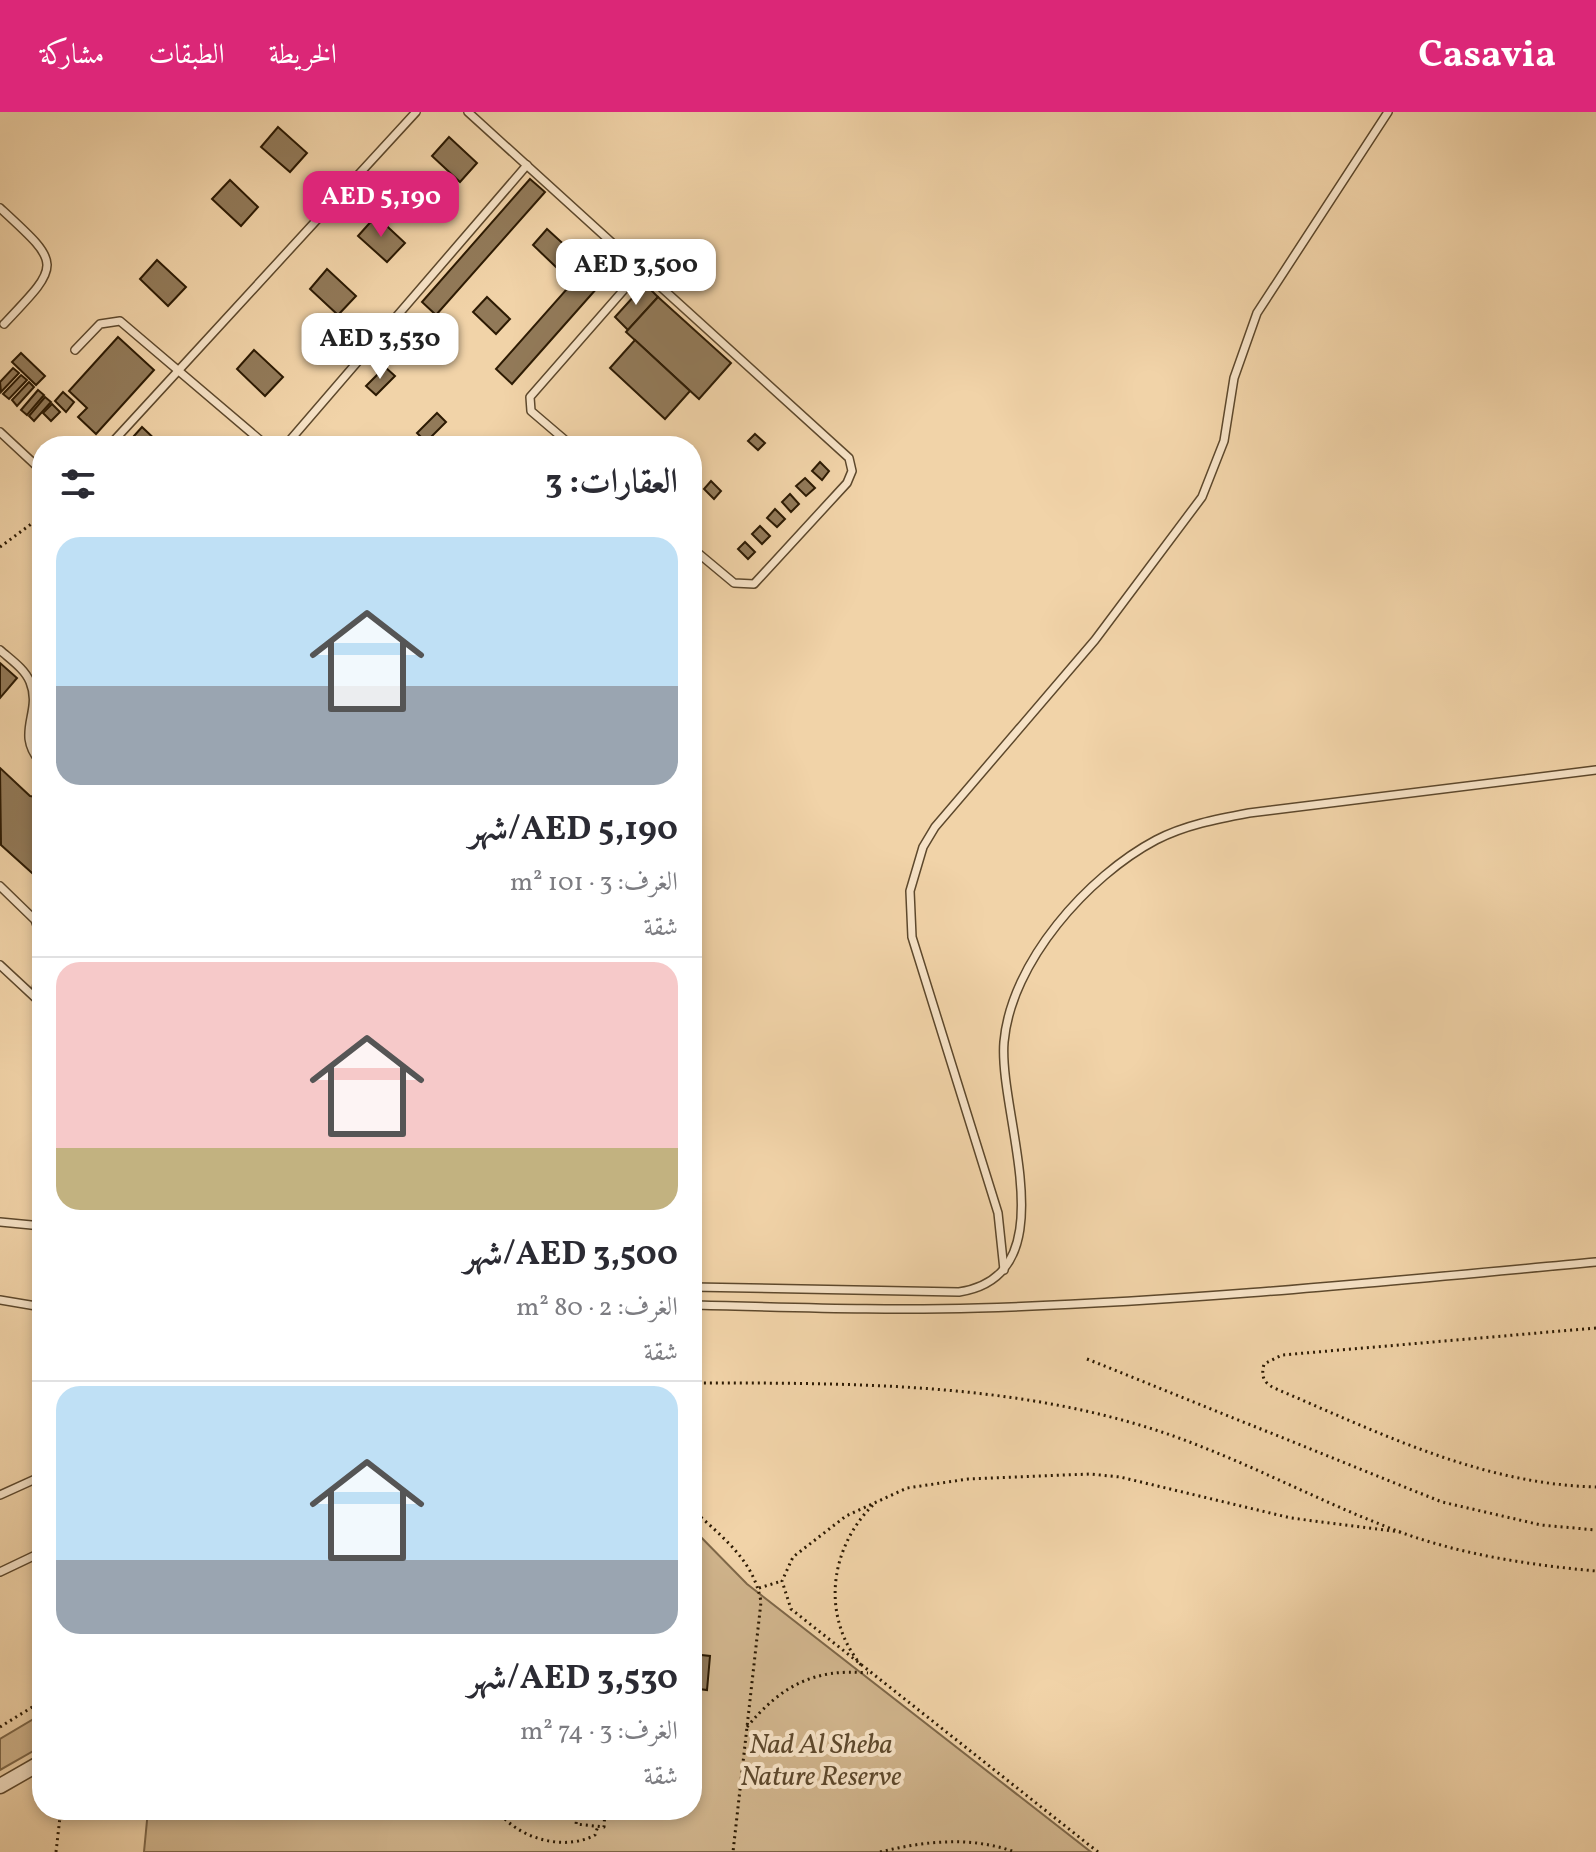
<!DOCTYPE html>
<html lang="ar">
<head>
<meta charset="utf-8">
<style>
  :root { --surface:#fff; --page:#f2f2f3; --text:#2b2b33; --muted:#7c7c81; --line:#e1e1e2; --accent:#db2777 }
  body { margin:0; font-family:Vollkorn,Amiri,serif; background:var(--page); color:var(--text); direction:rtl; height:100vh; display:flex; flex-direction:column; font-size:30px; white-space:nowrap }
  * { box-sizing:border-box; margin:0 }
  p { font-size:26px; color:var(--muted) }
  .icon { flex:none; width:44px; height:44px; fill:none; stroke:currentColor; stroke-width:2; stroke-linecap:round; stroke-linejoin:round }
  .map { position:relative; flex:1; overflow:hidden; direction:ltr }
  .sheet { position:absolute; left:32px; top:324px; width:670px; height:1384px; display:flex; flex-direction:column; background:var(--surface); border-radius:32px; box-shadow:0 4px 12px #0003; direction:rtl }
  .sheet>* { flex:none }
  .price { position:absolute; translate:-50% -68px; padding:0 18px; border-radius:16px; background:#fff; color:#222; font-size:26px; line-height:52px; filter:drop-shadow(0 2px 4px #0008) }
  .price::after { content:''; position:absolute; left:50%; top:48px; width:24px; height:18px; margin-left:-12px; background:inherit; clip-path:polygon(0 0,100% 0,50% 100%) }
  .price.current { background:var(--accent); color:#fff }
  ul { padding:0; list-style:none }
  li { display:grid; align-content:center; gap:16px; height:424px; padding:0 24px }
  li+li { border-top:2px solid var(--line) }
  li span { display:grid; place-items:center; height:248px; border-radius:24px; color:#555 }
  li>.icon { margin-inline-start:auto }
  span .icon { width:144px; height:144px; fill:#fffc; stroke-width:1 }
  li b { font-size:34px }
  h2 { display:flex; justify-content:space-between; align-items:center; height:96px; padding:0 24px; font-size:34px }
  header { display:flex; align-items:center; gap:48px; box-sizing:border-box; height:112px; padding:0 40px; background:var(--accent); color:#fff }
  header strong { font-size:38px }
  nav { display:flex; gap:44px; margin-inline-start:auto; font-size:28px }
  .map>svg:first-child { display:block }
  .green { fill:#d0b48c; stroke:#7e6748; stroke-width:2 }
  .building { fill:#927a59; stroke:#2c1a03; stroke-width:2 }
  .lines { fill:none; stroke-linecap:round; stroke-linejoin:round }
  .lane-casing { stroke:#5d482c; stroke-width:10 }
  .street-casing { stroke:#5d482c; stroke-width:17 }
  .path { stroke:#2c1a03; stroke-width:3; stroke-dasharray:2 4; stroke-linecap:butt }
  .lane { stroke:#f6e2c6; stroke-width:7 }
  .street { stroke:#f6e2c6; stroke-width:14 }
  .labels { text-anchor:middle; stroke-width:8; stroke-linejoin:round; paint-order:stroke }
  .park-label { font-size:28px; font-style:italic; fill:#5d482c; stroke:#f6e2c6 }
</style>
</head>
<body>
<header>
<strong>Casavia</strong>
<nav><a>الخريطة</a><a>الطبقات</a><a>مشاركة</a></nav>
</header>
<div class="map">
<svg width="1596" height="1740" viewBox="0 0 1596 1740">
  <rect width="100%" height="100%" fill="#f1d3a8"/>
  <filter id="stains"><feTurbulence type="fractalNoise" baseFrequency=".0025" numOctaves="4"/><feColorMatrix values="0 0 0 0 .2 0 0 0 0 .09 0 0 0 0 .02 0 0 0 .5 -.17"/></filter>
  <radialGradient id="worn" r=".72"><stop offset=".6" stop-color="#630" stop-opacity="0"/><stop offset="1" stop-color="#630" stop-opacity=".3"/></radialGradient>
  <g class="green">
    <path d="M692 1416 747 1472 1091 1740H144L148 1698H692Z"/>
    <path d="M42 1602V1634L0 1658V1627Z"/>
  </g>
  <g class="building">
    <path d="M278 15 307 41 290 60 261 35Z"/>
    <path d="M449 25 477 51 460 70 432 44Z"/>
    <path d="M530 67 545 80 436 203 422 190Z"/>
    <path d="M230 68 258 95 241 114 212 87Z"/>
    <path d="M376 104 405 131 387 150 358 124Z"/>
    <path d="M547 117 570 138 556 155 533 133Z"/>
    <path d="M605 134 621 149 512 272 496 257Z"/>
    <path d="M157 148 186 175 168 194 140 167Z"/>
    <path d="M327 157 356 184 338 203 310 177Z"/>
    <path d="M645 172 658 185 628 218 615 205Z"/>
    <path d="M487 185 510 207 496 222 473 200Z"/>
    <path d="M658 185 731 251 699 287 626 220Z"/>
    <path d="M118 225 154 258 96 322 78 305 87 296 69 279Z"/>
    <path d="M635 228 690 279 665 307 610 256Z"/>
    <path d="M254 238 283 265 265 284 237 257Z"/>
    <path d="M21 241 45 264 36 273 12 250Z"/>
    <path d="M385 255 395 264 376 283 366 274Z"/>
    <path d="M13 256 19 261 1 280 0 270Z"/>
    <path d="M21 263 27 268 9 287 3 282Z"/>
    <path d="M29 270 34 275 17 294 12 288Z"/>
    <path d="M38 278 44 283 27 303 21 298Z"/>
    <path d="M63 280 74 290 66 300 55 289Z"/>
    <path d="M45 285 51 290 34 309 29 304Z"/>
    <path d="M52 292 60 300 51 309 43 301Z"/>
    <path d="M437 301 446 310 426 330 417 321Z"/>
    <path d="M142 315 162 334H125Z"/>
    <path d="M755 322 765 331 758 338 748 329Z"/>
    <path d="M820 350 829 359 822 368 812 359Z"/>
    <path d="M805 366 815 376 806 384 796 374Z"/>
    <path d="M711 369 721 379 714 387 704 377Z"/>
    <path d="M790 382 799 392 791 400 782 390Z"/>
    <path d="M775 397 785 407 777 415 767 406Z"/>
    <path d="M760 414 770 424 762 432 752 422Z"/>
    <path d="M745 430 755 440 748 447 738 437Z"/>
    <path d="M0 551 17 566 0 586Z"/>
    <path d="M0 656 30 684 42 686V770L1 733Z"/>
    <path d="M692 1542 710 1544 707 1578 692 1576Z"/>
  </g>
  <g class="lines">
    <defs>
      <g id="lane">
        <path d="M468 0 849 346 852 359 847 371 754 472 734 471 692 436"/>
        <path d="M0 96C62 153 62 151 4 212"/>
        <path d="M75 238 100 212 120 209 267 334"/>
        <path d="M0 320 42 359"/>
        <path d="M109 334 416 0"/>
        <path d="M285 334 527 53"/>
        <path d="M572 334 531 299 530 285 642 157"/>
        <path d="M0 538C10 547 25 557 30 570 43 601 13 621 42 652"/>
        <path d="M0 774 35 808 42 827"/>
        <path d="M0 853 42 892"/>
        <path d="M35 885 42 840"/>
        <path d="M0 1110 42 1114"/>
        <path d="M1004 1158 998 1101 912 825 910 779 923 735 935 715 1095 528 1202 385 1224 329 1234 266 1257 201 1388 0"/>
        <path d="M692 1175 959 1180C1070 1163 998 1003 1004 930 1011 850 1088 764 1156 728 1185 713 1217 707 1249 701L1596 658"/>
        <path d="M0 1188 42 1195"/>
        <path d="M692 1193C787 1195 882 1199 978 1196 1185 1190 1390 1169 1596 1150"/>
        <path d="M0 1383 42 1364"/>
        <path d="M0 1460 42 1440"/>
      </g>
      <path id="street" d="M0 1674 42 1650"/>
    </defs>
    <use href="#lane" class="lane-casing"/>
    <use href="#street" class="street-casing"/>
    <g class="path">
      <path d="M0 435 42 404"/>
      <path d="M1596 1216 1282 1243 1264 1252C1261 1264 1263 1270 1274 1276 1378 1320 1480 1372 1596 1375"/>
      <path d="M1087 1247 1442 1390 1541 1413 1596 1418"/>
      <path d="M692 1271C842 1271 998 1270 1143 1314 1232 1341 1314 1388 1400 1420 1463 1443 1530 1453 1596 1459"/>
      <path d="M692 1397C722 1425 754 1448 761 1490L733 1740"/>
      <path d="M759 1476 782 1469"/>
      <path d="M861 1553C820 1503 830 1434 875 1391"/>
      <path d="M0 1615 42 1589"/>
      <path d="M747 1615C781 1574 814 1556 868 1561"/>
      <path d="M497 1698C517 1726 564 1740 595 1723L598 1714"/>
      <path d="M578 1698 576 1712 604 1715 605 1698"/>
      <path d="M56 1740 60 1705"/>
      <path d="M880 1740C925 1729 971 1724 1015 1740"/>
      <path d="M1098 1740 791 1497 782 1469 793 1445 846 1404 907 1376 968 1367 1090 1362 1120 1365 1291 1406 1400 1420"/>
    </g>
    <use href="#lane" class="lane"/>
    <use href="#street" class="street"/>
  </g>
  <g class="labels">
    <g class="park-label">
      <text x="821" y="1641">Nad Al Sheba<tspan x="821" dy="32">Nature Reserve</tspan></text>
    </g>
  </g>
  <rect width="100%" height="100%" filter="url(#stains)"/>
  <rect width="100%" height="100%" fill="url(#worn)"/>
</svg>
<b class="price current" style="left:381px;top:127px">AED 5,190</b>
<b class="price" style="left:636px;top:195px">AED 3,500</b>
<b class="price" style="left:380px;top:269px">AED 3,530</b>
<section class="sheet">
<h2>العقارات: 3<svg class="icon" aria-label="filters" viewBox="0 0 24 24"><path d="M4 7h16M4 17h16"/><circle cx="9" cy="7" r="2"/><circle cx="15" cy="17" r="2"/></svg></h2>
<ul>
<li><span style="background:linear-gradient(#bfe0f5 60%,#9aa5b1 0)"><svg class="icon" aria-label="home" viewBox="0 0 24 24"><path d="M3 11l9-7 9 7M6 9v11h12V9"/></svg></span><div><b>AED 5,190/شهر</b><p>الغرف: 3 · 101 m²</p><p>شقة</p></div></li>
<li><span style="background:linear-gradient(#f6c9c9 75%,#c2b280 0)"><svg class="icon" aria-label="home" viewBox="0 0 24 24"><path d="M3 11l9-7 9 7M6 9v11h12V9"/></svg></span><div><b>AED 3,500/شهر</b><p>الغرف: 2 · 80 m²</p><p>شقة</p></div></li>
<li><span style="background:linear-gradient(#bfe0f5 70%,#9aa5b1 0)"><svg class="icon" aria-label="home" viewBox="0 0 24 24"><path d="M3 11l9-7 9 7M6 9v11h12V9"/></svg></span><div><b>AED 3,530/شهر</b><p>الغرف: 3 · 74 m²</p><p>شقة</p></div></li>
</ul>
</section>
</div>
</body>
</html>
